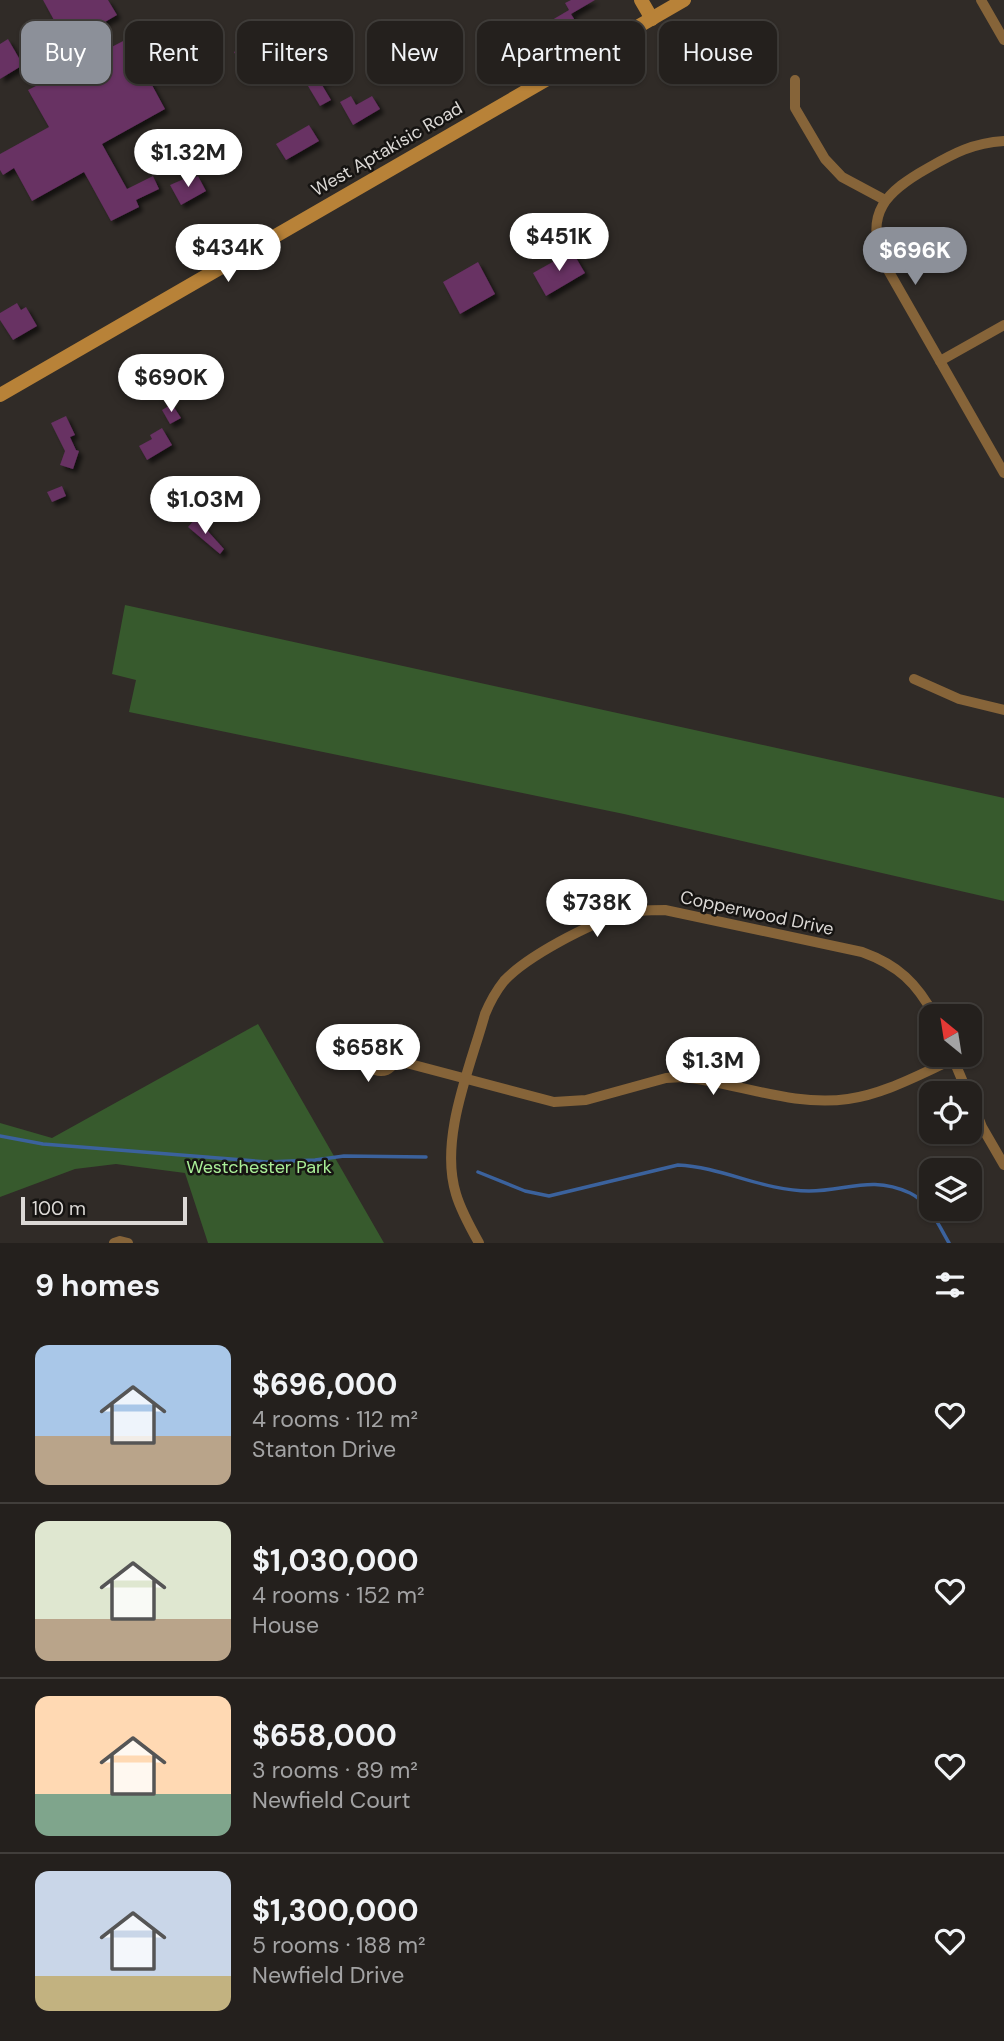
<!DOCTYPE html>
<html lang="en">
<head>
<meta charset="utf-8">
<style>
  :root { --surface:#24201d; --page:#302d2a; --text:#f1f3f6; --muted:#a3a3a4; --line:#413e3b; --accent:#8c9099 }
  body { margin:0; font-family:"DM Sans",sans-serif; background:var(--page); color:var(--text); height:100vh; display:flex; flex-direction:column; font-size:26px; white-space:nowrap }
  * { box-sizing:border-box; margin:0 }
  p { font-size:23px; color:var(--muted) }
  .icon { flex:none; width:38px; height:38px; fill:none; stroke:currentColor; stroke-width:2; stroke-linecap:round; stroke-linejoin:round }
  .map { position:relative; height:1243px; overflow:hidden }
  .sheet { display:flex; flex-direction:column; background:var(--surface); flex:1 }
  .sheet>* { flex:none }
  .banner { position:absolute; left:21px; top:21px; width:962px; height:63px; display:flex; gap:14px }
  .needle { width:46px; rotate:330deg }
  .controls { position:absolute; left:919px; top:1004px; display:grid; gap:14px }
  .controls a { display:grid; place-items:center; width:63px; height:63px; border-radius:14px; background:var(--surface); box-shadow:0 2px 5px #0004,0 0 0 2px var(--line); font-size:35px }
  .scale { position:absolute; left:21px; bottom:18px; width:166px; box-sizing:border-box; padding-left:7px; border:4px solid #dcd9d6; border-top:0; font-size:19px; line-height:24px; white-space:nowrap; color:#dcd9d6; -webkit-text-stroke:5px #161412; paint-order:stroke }
  .price { position:absolute; translate:-50% -60px; padding:0 16px; border-radius:24px; background:#fff; color:#222; font-size:23px; line-height:46px; filter:drop-shadow(0 2px 4px #0008) }
  .price::after { content:''; position:absolute; left:50%; top:42px; width:21px; height:16px; margin-left:-10px; background:inherit; clip-path:polygon(0 0,100% 0,50% 100%) }
  .price.active { background:var(--accent); color:#fff }
  ul { padding:0; list-style:none }
  li { display:flex; align-items:center; gap:21px; height:175px; padding:0 35px }
  li+li { border-top:2px solid var(--line) }
  li span { display:grid; place-items:center; flex:none; width:196px; height:140px; border-radius:14px; color:#555 }
  li>.icon { margin-inline-start:auto }
  span .icon { width:84px; height:84px; fill:#fffc; stroke-width:1 }
  li b { font-size:30px }
  h2 { display:flex; justify-content:space-between; align-items:center; height:84px; padding:0 35px; font-size:30px }
  .pill { padding:0 24px; border-radius:14px; background:var(--surface); box-shadow:0 2px 5px #0004,0 0 0 2px var(--line); font-size:24px; line-height:63px }
  .pill.active { background:var(--accent); color:#fff }
  .map>svg:first-child { display:block }
  .green { fill:#375a2d }
  .lines { fill:none; stroke-linecap:round; stroke-linejoin:round }
  .stream { stroke:#3b629d; stroke-width:3.5 }
  .building { fill:#673063; filter:url(#shadow) }
  .street { stroke:#866439; stroke-width:10 }
  .secondary { stroke:#b88238; stroke-width:14 }
  .labels { text-anchor:middle; stroke-width:5; stroke-linejoin:round; paint-order:stroke }
  .street-label { font-size:18px; fill:#dcd9d6; stroke:#161412 }
  .park-label { font-size:18px; fill:#a9ee97; stroke:#161412 }
</style>
</head>
<body>
<div class="map">
<svg width="1004" height="1243" viewBox="0 0 1004 1243">
  <defs>
    <filter id="shadow"><feDropShadow dx="4" dy="4" stdDeviation="2" flood-color="#0009"/></filter>
  </defs>
  <rect width="100%" height="100%" fill="#302b27"/>
  <g class="green">
    <path d="M125 605 1004 798V901L624 814 129 712 136 680 112 674Z"/>
    <path d="M258 1024 384 1243H208L185 1173 116 1164 75 1169 0 1197V1123L52 1138Z"/>
  </g>
  <g class="lines">
    <g class="stream">
      <path d="M0 1136 43 1144 267 1162 315 1160 344 1156 426 1157"/>
      <path d="M478 1172 525 1191 549 1196 678 1165C722 1167 764 1191 809 1191 847 1191 871 1175 910 1193 929 1202 939 1226 949 1243"/>
    </g>
  </g>
  <g class="building">
    <path d="M43 0H108L117 15 67 44Z"/>
    <path d="M571 0H595L571 14 576 22 558 32 552 20 569 10 565 3Z"/>
    <path d="M258 38 267 55 244 69 234 52Z"/>
    <path d="M8 39 23 65 0 79V44Z"/>
    <path d="M127 39 165 109 102 144 127 189 153 176 159 189 136 200 139 207 111 221 84 172 32 201 14 168 3 175 0 170V154L49 127 28 90Z"/>
    <path d="M332 59 339 72 322 82 315 68Z"/>
    <path d="M319 80 331 100 320 106 308 86Z"/>
    <path d="M351 96 356 105 372 96 380 109 353 125 340 102Z"/>
    <path d="M309 125 319 141 286 160 276 144Z"/>
    <path d="M198 176 206 191 181 205 170 185 186 178 188 181Z"/>
    <path d="M572 251 585 273 546 296 533 273Z"/>
    <path d="M478 262 495 294 460 314 443 282Z"/>
    <path d="M17 303 21 310 26 307 37 326 13 340 0 320V313Z"/>
    <path d="M172 404 181 418 170 424 162 410Z"/>
    <path d="M66 416 75 435 70 437 76 450 79 451 73 469 60 465 65 451 51 423Z"/>
    <path d="M162 428 172 445 147 460 139 446 152 439 150 435Z"/>
    <path d="M62 486 66 496 52 502 47 492Z"/>
    <path d="M196 518 224 549 220 554 188 527Z"/>
  </g>
  <g class="lines">
    <g class="street">
      <path d="M981 0 1004 40"/>
      <path d="M795 80V108L825 159 842 177 885 200"/>
      <path d="M1004 141C973 143 954 153 928 168 887 191 863 213 884 263L1004 473"/>
      <path d="M940 361 1004 325"/>
      <path d="M914 679 959 699 1004 710"/>
      <circle cx="381" cy="1057" r="14"/>
      <path d="M952 1056 968 1094"/>
      <path d="M395 1060 554 1102 586 1100 666 1078 683 1077C738 1083 793 1107 848 1099 885 1094 920 1074 954 1059"/>
      <path d="M970 1096 982 1127 1004 1165"/>
      <path d="M114 1243 120 1241 128 1243"/>
      <path d="M479 1243C470 1227 461 1211 456 1194 439 1139 470 1068 485 1014 490 1002 496 991 504 981 527 956 589 924 622 914 636 910 651 910 665 910L862 952C898 965 917 983 935 1017"/>
    </g>
    <g class="secondary">
      <path d="M641 0 652 19"/>
      <path d="M0 395 684 0"/>
    </g>
  </g>
  <g class="labels">
    <g class="street-label">
      <text transform="translate(387 149) rotate(-30)" y="6">West Aptakisic Road</text>
      <text transform="translate(757 913) rotate(12)" y="6">Copperwood Drive</text>
    </g>
    <g class="park-label">
      <text x="259" y="1173">Westchester Park</text>
    </g>
  </g>
</svg>
<div class="controls">
<a><svg class="needle" viewBox="-14 -14 28 28"><path d="M0-13l5 13h-10z" fill="#e53935"/><path d="M0 13l5-13h-10z" fill="#a3a3a4"/></svg></a>
<a><svg class="icon" aria-label="locate" viewBox="0 0 24 24"><circle cx="12" cy="12" r="6"/><path d="M12 2v4M12 18v4M2 12h4M18 12h4"/></svg></a>
<a><svg class="icon" aria-label="layers" viewBox="0 0 24 24"><path d="M12 4l9 5-9 5-9-5zM3 14l9 5 9-5"/></svg></a>
</div>
<div class="scale">100 m</div>
<b class="price" style="left:188px;top:189px">$1.32M</b>
<b class="price" style="left:559px;top:273px">$451K</b>
<b class="price" style="left:228px;top:284px">$434K</b>
<b class="price active" style="left:915px;top:287px">$696K</b>
<b class="price" style="left:171px;top:414px">$690K</b>
<b class="price" style="left:205px;top:536px">$1.03M</b>
<b class="price" style="left:597px;top:939px">$738K</b>
<b class="price" style="left:368px;top:1084px">$658K</b>
<b class="price" style="left:713px;top:1097px">$1.3M</b>
<div class="banner">
<a class="pill active">Buy</a>
<a class="pill">Rent</a>
<a class="pill">Filters</a>
<a class="pill">New</a>
<a class="pill">Apartment</a>
<a class="pill">House</a>
</div>
</div>
<section class="sheet">
<h2>9 homes<svg class="icon" aria-label="filters" viewBox="0 0 24 24"><path d="M4 7h16M4 17h16"/><circle cx="9" cy="7" r="2"/><circle cx="15" cy="17" r="2"/></svg></h2>
<ul>
<li><span style="background:linear-gradient(#a9c7e8 65%,#b9a48a 0)"><svg class="icon" aria-label="home" viewBox="0 0 24 24"><path d="M3 11l9-7 9 7M6 9v11h12V9"/></svg></span><div><b>$696,000</b><p>4 rooms · 112 m²</p><p>Stanton Drive</p></div><svg class="icon" aria-label="heart" viewBox="0 0 24 24"><path d="M12 20l-8-8c-3-5 5-10 8-4 3-6 11-1 8 4z"/></svg></li>
<li><span style="background:linear-gradient(#dfe7d0 70%,#b9a48a 0)"><svg class="icon" aria-label="home" viewBox="0 0 24 24"><path d="M3 11l9-7 9 7M6 9v11h12V9"/></svg></span><div><b>$1,030,000</b><p>4 rooms · 152 m²</p><p>House</p></div><svg class="icon" aria-label="heart" viewBox="0 0 24 24"><path d="M12 20l-8-8c-3-5 5-10 8-4 3-6 11-1 8 4z"/></svg></li>
<li><span style="background:linear-gradient(#ffd9b3 70%,#7fa58c 0)"><svg class="icon" aria-label="home" viewBox="0 0 24 24"><path d="M3 11l9-7 9 7M6 9v11h12V9"/></svg></span><div><b>$658,000</b><p>3 rooms · 89 m²</p><p>Newfield Court</p></div><svg class="icon" aria-label="heart" viewBox="0 0 24 24"><path d="M12 20l-8-8c-3-5 5-10 8-4 3-6 11-1 8 4z"/></svg></li>
<li><span style="background:linear-gradient(#c9d6e8 75%,#c2b280 0)"><svg class="icon" aria-label="home" viewBox="0 0 24 24"><path d="M3 11l9-7 9 7M6 9v11h12V9"/></svg></span><div><b>$1,300,000</b><p>5 rooms · 188 m²</p><p>Newfield Drive</p></div><svg class="icon" aria-label="heart" viewBox="0 0 24 24"><path d="M12 20l-8-8c-3-5 5-10 8-4 3-6 11-1 8 4z"/></svg></li>
</ul>
</section>
</body>
</html>
